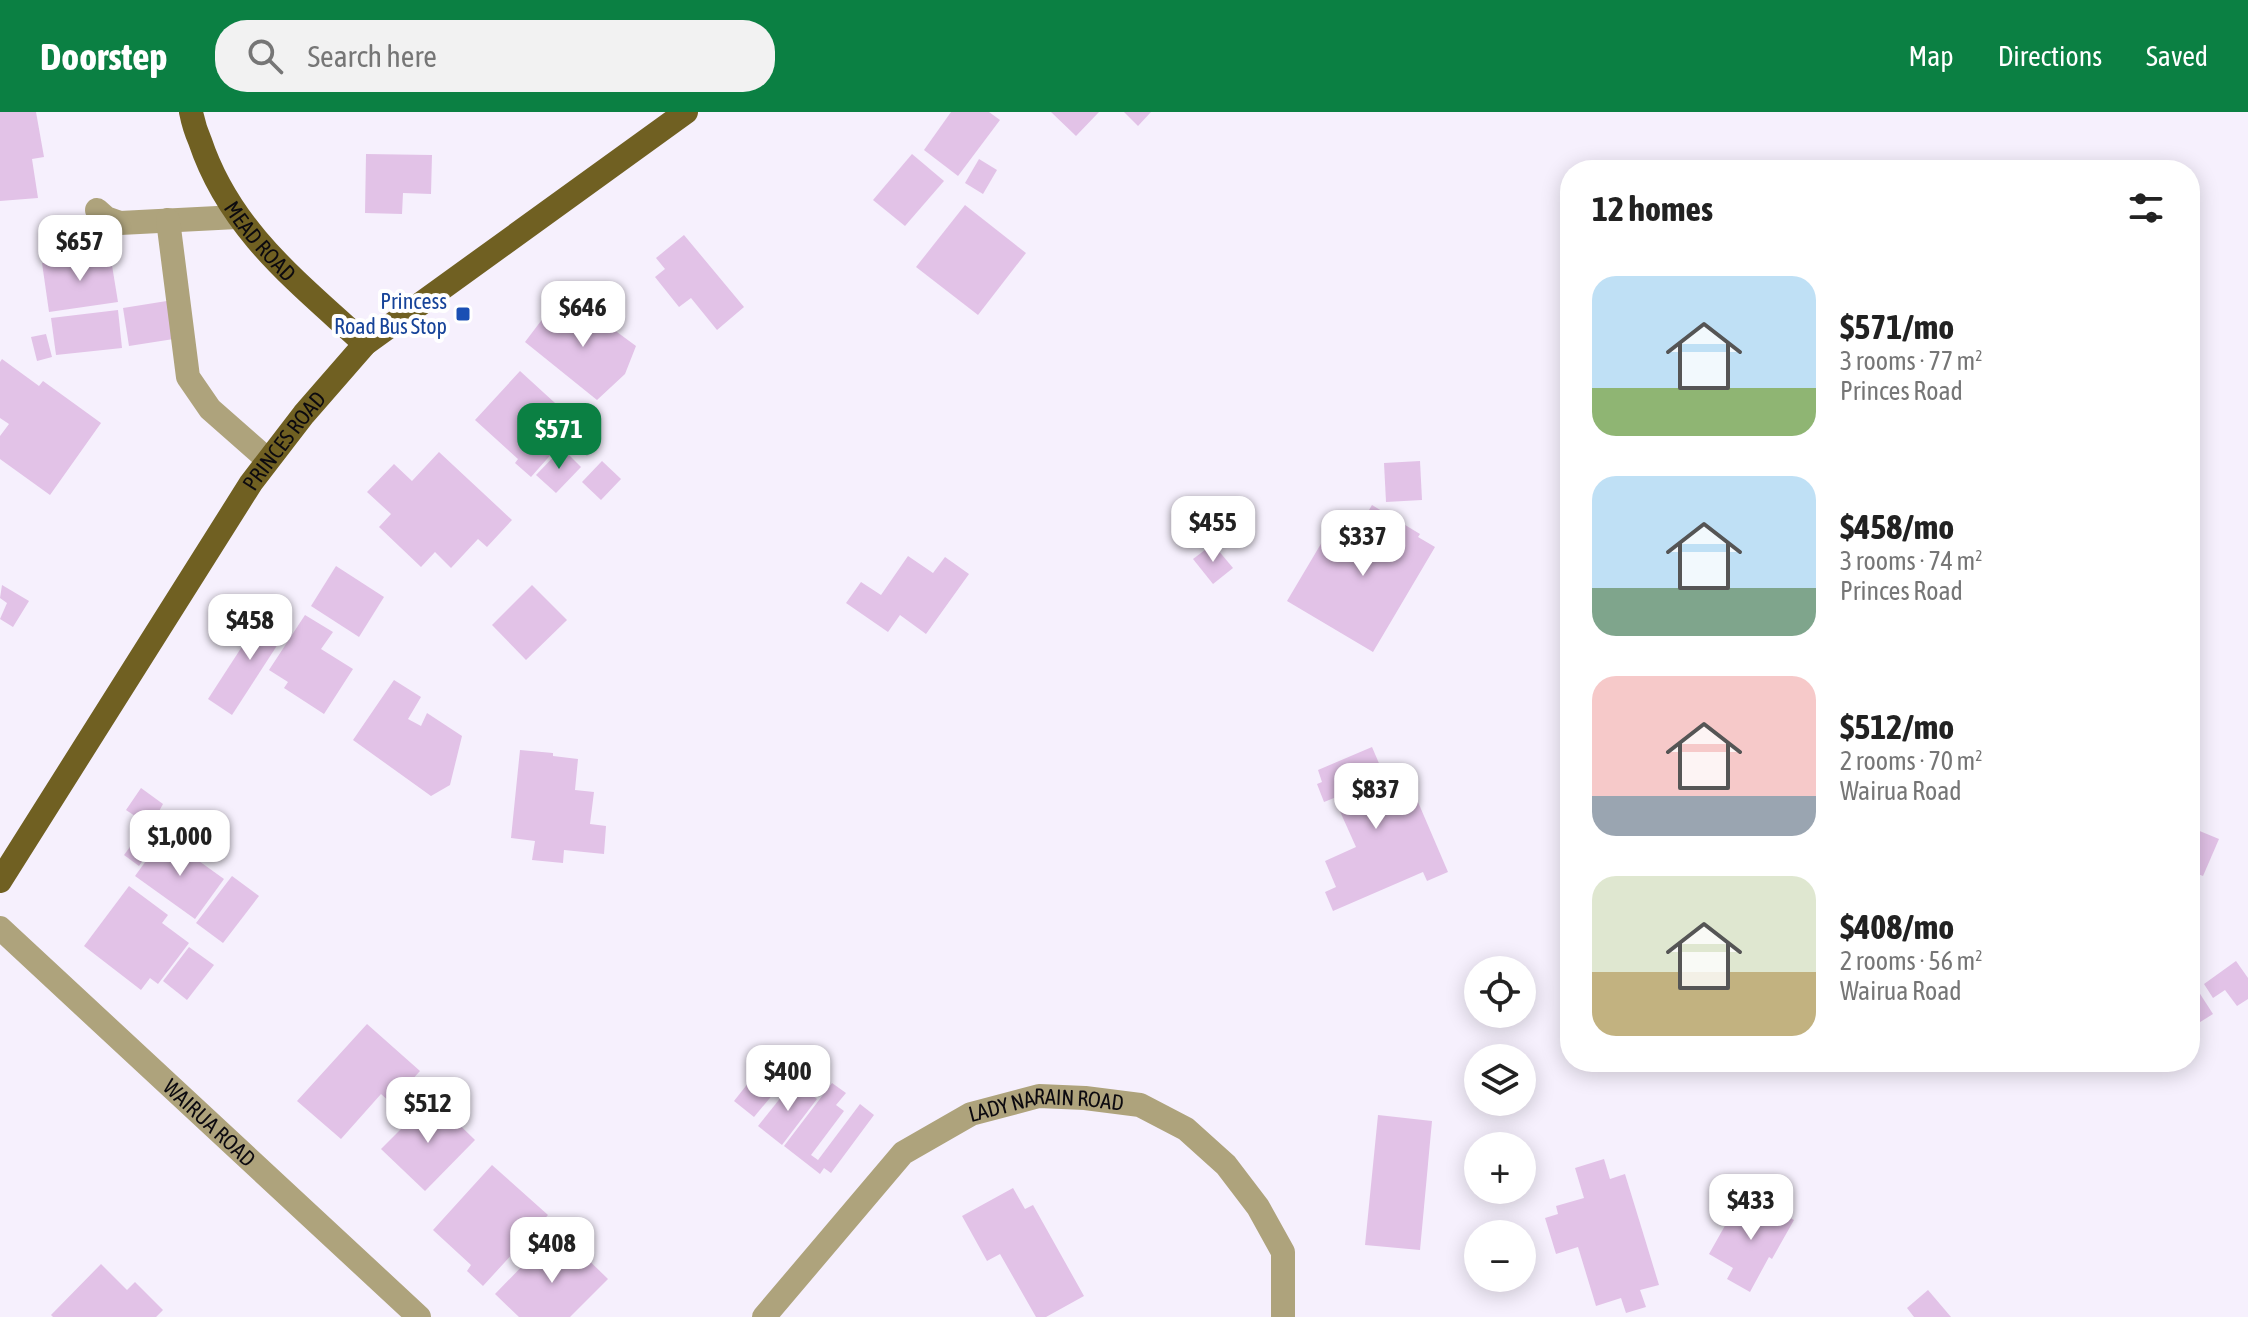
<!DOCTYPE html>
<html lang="en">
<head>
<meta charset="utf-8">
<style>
  :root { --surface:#fff; --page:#f2f2f2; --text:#222; --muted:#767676; --accent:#0b8043 }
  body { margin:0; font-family:"Asap Condensed",sans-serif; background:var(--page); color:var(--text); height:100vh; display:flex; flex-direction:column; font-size:30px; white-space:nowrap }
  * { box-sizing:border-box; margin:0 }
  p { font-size:26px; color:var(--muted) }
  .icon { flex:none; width:44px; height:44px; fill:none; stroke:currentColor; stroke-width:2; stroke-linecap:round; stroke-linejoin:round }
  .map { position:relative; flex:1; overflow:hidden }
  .drawer { position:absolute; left:1560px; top:48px; width:640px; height:912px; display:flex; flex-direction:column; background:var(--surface); border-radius:32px; box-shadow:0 4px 20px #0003 }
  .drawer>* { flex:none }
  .controls { position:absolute; left:1464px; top:844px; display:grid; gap:16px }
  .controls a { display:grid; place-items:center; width:72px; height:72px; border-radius:50%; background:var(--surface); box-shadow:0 4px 20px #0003; font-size:40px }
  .price { position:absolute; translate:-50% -68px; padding:0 18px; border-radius:16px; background:#fff; color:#222; font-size:26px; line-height:52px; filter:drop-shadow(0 2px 4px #0008) }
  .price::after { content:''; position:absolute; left:50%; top:48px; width:24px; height:18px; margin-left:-12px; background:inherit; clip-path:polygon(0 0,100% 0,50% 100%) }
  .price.selected { background:var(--accent); color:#fff }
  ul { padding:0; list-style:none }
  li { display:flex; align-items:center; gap:24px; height:200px; padding:0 32px }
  li span { display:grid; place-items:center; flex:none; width:224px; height:160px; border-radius:24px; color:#555 }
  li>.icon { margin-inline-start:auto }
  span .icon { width:96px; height:96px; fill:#fffc; stroke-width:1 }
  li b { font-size:34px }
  h2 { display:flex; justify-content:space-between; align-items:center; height:96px; padding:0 32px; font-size:34px }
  header { display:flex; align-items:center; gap:48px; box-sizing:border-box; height:112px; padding:0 40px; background:var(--accent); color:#fff }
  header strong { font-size:38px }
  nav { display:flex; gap:44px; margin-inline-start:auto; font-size:28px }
  .search { width:560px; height:72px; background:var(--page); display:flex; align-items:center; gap:20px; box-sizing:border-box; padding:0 28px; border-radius:32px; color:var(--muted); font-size:30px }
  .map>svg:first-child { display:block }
  .building { fill:#e2c2e7 }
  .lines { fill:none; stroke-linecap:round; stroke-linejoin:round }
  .minor { stroke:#aea37c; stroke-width:24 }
  .major { stroke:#706022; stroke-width:24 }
  .transit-dot { fill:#1a4fb4; stroke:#fff; stroke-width:3 }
  .labels { text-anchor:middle; stroke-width:8; stroke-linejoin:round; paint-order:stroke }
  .street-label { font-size:22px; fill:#0c0a0f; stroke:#fff }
  .transit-label { font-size:22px; fill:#164399; stroke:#fff; text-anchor:end }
</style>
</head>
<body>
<header>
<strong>Doorstep</strong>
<div class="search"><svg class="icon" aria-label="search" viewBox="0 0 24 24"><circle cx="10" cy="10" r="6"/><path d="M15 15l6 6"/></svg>Search here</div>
<nav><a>Map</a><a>Directions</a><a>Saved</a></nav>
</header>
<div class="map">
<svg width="2248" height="1205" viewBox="0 0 2248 1205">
  <rect width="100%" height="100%" fill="#f6f0fd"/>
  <g class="building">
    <path d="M0 0H36L44 45 32 47 38 86 0 89Z"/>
    <path d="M951 0H989L1000 8 958 64 924 38Z"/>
    <path d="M1051 0H1099L1076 24Z"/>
    <path d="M1124 0H1151L1138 14Z"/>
    <path d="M366 42 432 43 431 82 403 81 402 102 365 101Z"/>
    <path d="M912 42 944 69 905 114 873 88Z"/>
    <path d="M979 47 997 58 983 82 965 71Z"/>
    <path d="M965 93 1026 141 978 203 916 155Z"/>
    <path d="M684 123 744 195 717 218 691 186 679 195 655 165 665 157 656 146Z"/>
    <path d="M110 141 118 190 49 200 42 151Z"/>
    <path d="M572 187 636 234 625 262 597 288 525 230 547 201 554 208Z"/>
    <path d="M173 188 180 226 129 234 123 196Z"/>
    <path d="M118 198 122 236 56 243 51 206Z"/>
    <path d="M46 222 52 245 37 249 31 225Z"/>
    <path d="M2 247 39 274 43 269 101 311 50 383 0 347V324L9 312 0 306V250Z"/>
    <path d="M520 259 578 312 531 365 515 351 518 347 475 308Z"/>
    <path d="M582 316 598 331 587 344 571 329Z"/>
    <path d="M562 336 581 355 556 381 536 363Z"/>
    <path d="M439 340 512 408 487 435 478 427 451 456 435 440 421 455 379 415 391 402 367 380 394 352 412 369Z"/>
    <path d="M602 349 621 367 601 388 582 370Z"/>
    <path d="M1420 349 1422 388 1386 390 1384 351Z"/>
    <path d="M1372 393 1420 422 1418 425 1435 435 1373 540 1287 489 1325 425 1346 437Z"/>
    <path d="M1213 432 1233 456 1213 472 1193 447Z"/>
    <path d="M908 444 933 461 945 445 969 462 926 522 900 503 888 520 846 491 861 470 881 483Z"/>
    <path d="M336 454 384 485 359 525 311 494Z"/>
    <path d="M2 473 29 489 13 515 0 507 7 491 0 486Z"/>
    <path d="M532 473 567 508 526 548 492 513Z"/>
    <path d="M267 496 291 512 232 603 208 587Z"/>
    <path d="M305 503 333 520 321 537 353 557 324 602 284 576 288 570 269 558Z"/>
    <path d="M394 568 421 585 408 607 421 614 427 601 462 624 450 673 431 684 353 628Z"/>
    <path d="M1372 635 1393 684 1412 676 1448 760 1427 769 1423 760 1333 799 1325 780 1336 775 1325 749 1356 735 1334 686 1324 690 1317 672 1322 670 1318 658Z"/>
    <path d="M520 638 553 641V644L578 647 575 678 594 680 590 712 606 714 604 742 564 738 563 751 532 748 535 729 511 726Z"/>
    <path d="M141 676 163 692 158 701 170 710 139 754 124 743 147 712 126 698Z"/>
    <path d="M2190 715 2219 727 2203 764 2190 759Z"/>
    <path d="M164 724 224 767 195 807 135 764Z"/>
    <path d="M232 764 259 784 223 831 196 811Z"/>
    <path d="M129 774 168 803 162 811 189 831 158 872 150 866 141 878 84 834Z"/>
    <path d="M189 835 214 853 187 888 163 869Z"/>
    <path d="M2236 849 2248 866V887L2237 894 2225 878 2213 886 2204 872Z"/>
    <path d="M2195 874 2213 902 2197 912 2190 901V878Z"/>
    <path d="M367 912 420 959 391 991 381 982 341 1027 297 989Z"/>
    <path d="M753 965 774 981 754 1005 734 989Z"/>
    <path d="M794 969 817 987 782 1033 758 1014Z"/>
    <path d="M832 971 846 981 836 993 844 999 811 1043 818 1048 860 992 874 1003 831 1061 824 1056 820 1062 784 1034Z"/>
    <path d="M432 986 475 1028 425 1079 381 1037Z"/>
    <path d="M1378 1003 1432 1009 1420 1138 1365 1133Z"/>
    <path d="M1604 1047 1610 1067 1625 1062 1659 1173 1640 1178 1646 1195 1626 1201 1621 1186 1596 1194 1578 1135 1556 1142 1545 1106 1558 1102 1556 1094 1584 1086 1575 1056Z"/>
    <path d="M492 1053 548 1103 483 1174 467 1159 471 1153 433 1118Z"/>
    <path d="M1013 1076 1025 1097 1033 1093 1084 1184 1046 1205H1036L1000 1142 987 1149 962 1104Z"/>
    <path d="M1754 1086 1794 1108 1772 1147 1769 1145 1750 1180 1727 1167 1733 1156 1709 1142 1731 1103 1741 1109Z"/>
    <path d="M569 1129 608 1167 570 1205H519L495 1182 532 1144 543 1155Z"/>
    <path d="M101 1152 127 1178 135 1170 163 1198 156 1205H53L51 1203Z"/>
    <path d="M1928 1178 1951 1205H1914L1907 1196Z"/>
  </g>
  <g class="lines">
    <g class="minor">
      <path d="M97 98 106 106 120 111 237 105"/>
      <path d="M168 108 188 265 210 297 268 348"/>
      <path id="s1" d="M0 816 419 1205"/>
      <path id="s2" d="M764 1205 903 1041 971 1002 1039 984 1085 986 1140 993 1186 1017 1226 1053 1258 1095 1283 1140V1205"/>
    </g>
    <g class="major">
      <path id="s3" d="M191 0C193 10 196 20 200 29 230 119 298 170 365 232"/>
      <path id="s4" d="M0 769 251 371 304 302 365 232 686 0"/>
    </g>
  </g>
  <rect class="transit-dot" x="455" y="194" width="16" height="16" rx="4"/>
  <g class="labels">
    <g class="street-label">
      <text dy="8" stroke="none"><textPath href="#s3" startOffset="148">MEAD ROAD</textPath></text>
      <text dy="8" stroke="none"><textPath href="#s4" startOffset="524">PRINCES ROAD</textPath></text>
      <text dy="8" stroke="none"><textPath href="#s2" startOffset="370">LADY NARAIN ROAD</textPath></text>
      <text dy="8" stroke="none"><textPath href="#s1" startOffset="286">WAIRUA ROAD</textPath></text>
    </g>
    <g class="transit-label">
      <text x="447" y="197">Princess<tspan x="447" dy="25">Road Bus Stop</tspan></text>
    </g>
  </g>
</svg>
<div class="controls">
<a><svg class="icon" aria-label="locate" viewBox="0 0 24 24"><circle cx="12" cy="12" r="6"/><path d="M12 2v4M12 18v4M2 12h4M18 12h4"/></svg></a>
<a><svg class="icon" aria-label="layers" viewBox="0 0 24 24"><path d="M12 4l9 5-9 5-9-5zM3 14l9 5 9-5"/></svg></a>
<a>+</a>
<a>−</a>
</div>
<b class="price" style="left:80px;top:171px">$657</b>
<b class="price" style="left:583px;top:237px">$646</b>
<b class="price selected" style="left:559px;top:359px">$571</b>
<b class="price" style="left:1213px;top:452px">$455</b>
<b class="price" style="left:1363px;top:466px">$337</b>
<b class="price" style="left:250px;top:550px">$458</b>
<b class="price" style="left:1376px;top:719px">$837</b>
<b class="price" style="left:180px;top:766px">$1,000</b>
<b class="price" style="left:788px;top:1001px">$400</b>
<b class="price" style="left:428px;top:1033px">$512</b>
<b class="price" style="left:1751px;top:1130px">$433</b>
<b class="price" style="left:552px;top:1173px">$408</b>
<section class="drawer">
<h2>12 homes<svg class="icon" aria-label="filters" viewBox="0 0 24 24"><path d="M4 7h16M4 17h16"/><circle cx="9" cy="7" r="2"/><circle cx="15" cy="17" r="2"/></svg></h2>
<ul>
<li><span style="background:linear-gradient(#bfe0f5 70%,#8fb573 0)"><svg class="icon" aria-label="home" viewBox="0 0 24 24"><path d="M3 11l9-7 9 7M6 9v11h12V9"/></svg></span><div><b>$571/mo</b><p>3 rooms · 77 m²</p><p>Princes Road</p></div></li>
<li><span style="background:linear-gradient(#bfe0f5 70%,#7fa58c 0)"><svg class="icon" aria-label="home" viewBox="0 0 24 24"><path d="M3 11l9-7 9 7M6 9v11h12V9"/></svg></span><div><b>$458/mo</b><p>3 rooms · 74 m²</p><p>Princes Road</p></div></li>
<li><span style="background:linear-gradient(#f6c9c9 75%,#9aa5b1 0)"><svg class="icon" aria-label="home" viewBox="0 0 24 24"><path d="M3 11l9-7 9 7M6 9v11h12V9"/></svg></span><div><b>$512/mo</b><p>2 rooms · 70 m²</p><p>Wairua Road</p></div></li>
<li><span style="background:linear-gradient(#dfe7d0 60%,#c2b280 0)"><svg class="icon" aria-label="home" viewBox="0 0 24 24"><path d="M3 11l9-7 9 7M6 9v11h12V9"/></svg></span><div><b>$408/mo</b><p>2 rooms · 56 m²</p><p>Wairua Road</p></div></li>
</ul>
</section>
</div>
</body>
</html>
